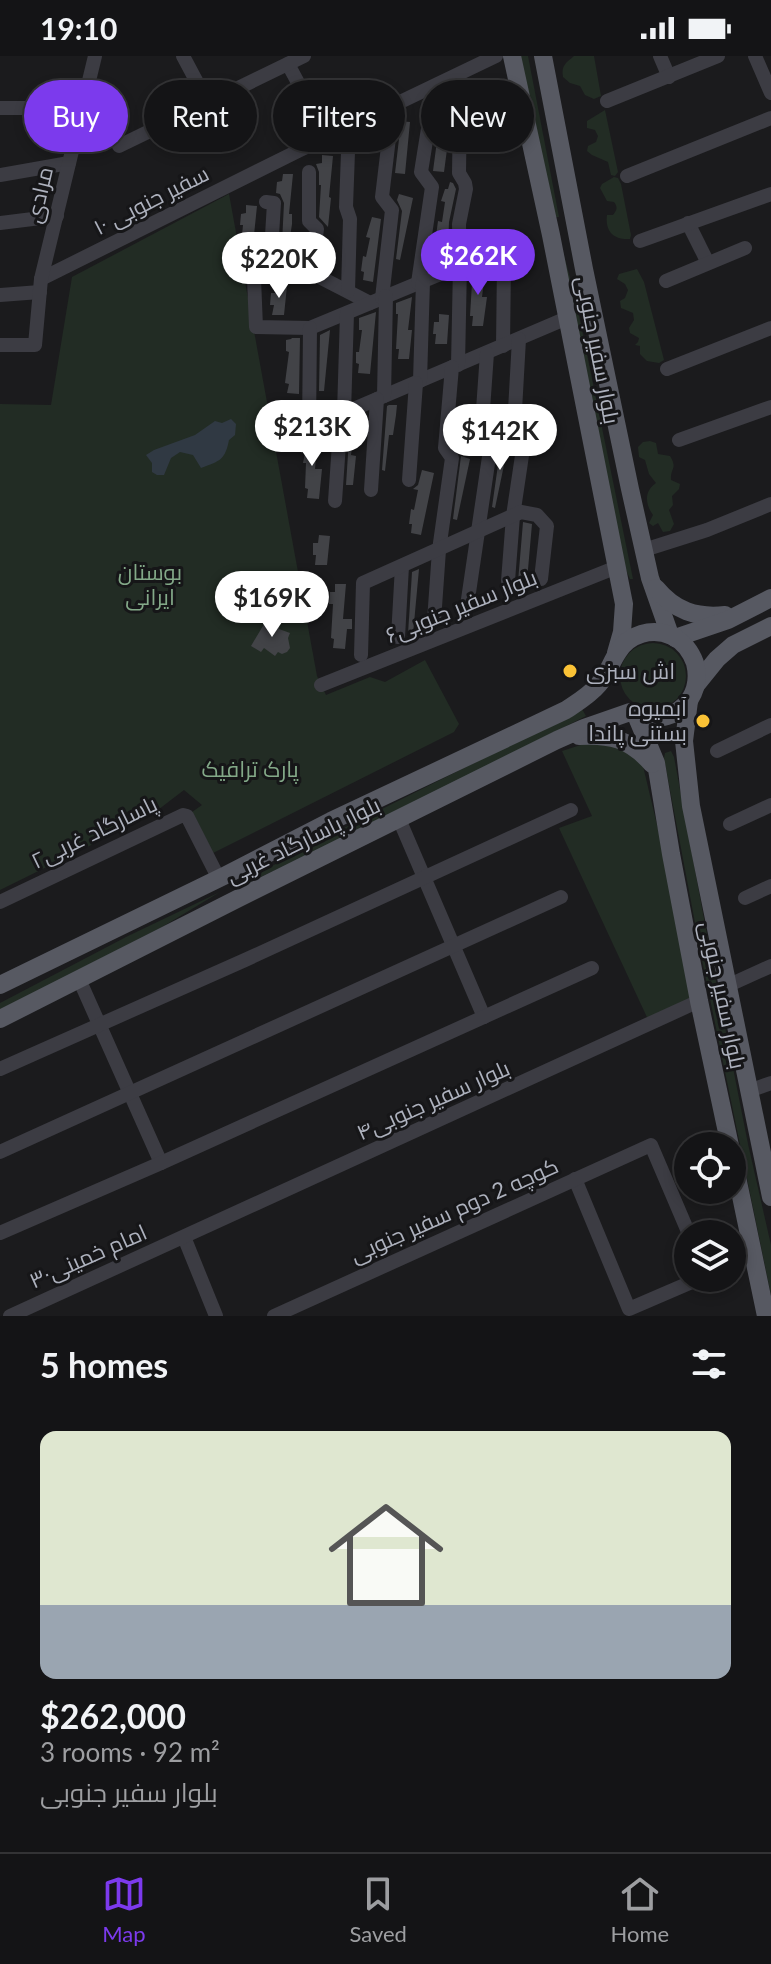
<!DOCTYPE html>
<html lang="en">
<head>
<meta charset="utf-8">
<style>
  :root { --surface:#141416; --page:#212123; --text:#f1f3f6; --muted:#9d9ea1; --line:#333335; --accent:#7c3aed }
  body { margin:0; font-family:Lato,Cairo,sans-serif; background:var(--page); color:var(--text); height:100vh; display:flex; flex-direction:column; font-size:30px; white-space:nowrap }
  * { box-sizing:border-box; margin:0 }
  p { font-size:26px; color:var(--muted) }
  .icon { flex:none; width:44px; height:44px; fill:none; stroke:currentColor; stroke-width:2; stroke-linecap:round; stroke-linejoin:round }
  .map { position:relative; height:1260px; overflow:hidden }
  .drawer { display:flex; flex-direction:column; background:var(--surface); flex:1 }
  .drawer>* { flex:none }
  .hud { position:absolute; left:24px; top:24px; width:724px; height:72px; display:flex; gap:16px }
  .controls { position:absolute; left:674px; top:1076px; display:grid; gap:16px }
  .controls a { display:grid; place-items:center; width:72px; height:72px; border-radius:50%; background:var(--surface); box-shadow:0 4px 12px #0003,0 0 0 2px var(--line); font-size:40px }
  .price { position:absolute; translate:-50% -68px; padding:0 18px; border-radius:28px; background:#fff; color:#222; font-size:26px; line-height:52px; filter:drop-shadow(0 2px 4px #0008) }
  .price::after { content:''; position:absolute; left:50%; top:48px; width:24px; height:18px; margin-left:-12px; background:inherit; clip-path:polygon(0 0,100% 0,50% 100%) }
  .price.current { background:var(--accent); color:#fff }
  ul { padding:0; list-style:none }
  li { display:grid; align-content:center; gap:16px; height:424px; padding:0 40px }
  li span { display:grid; place-items:center; height:248px; border-radius:16px; color:#555 }
  li>.icon { margin-inline-start:auto }
  span .icon { width:144px; height:144px; fill:#fffc; stroke-width:1 }
  li b { font-size:34px }
  h2 { display:flex; justify-content:space-between; align-items:center; height:96px; padding:0 40px; font-size:34px }
  .chip { padding:0 28px; border-radius:36px; background:var(--surface); box-shadow:0 4px 12px #0003,0 0 0 2px var(--line); font-size:28px; line-height:72px }
  .chip.current { background:var(--accent); color:#fff }
  .status { display:flex; justify-content:space-between; align-items:center; height:56px; padding:0 40px; background:var(--surface); direction:ltr }
  .status svg { height:22px; fill:currentColor }
  .menu { display:flex; justify-content:space-around; align-items:center; height:112px; border-top:2px solid var(--line); background:var(--surface); font-size:22px; color:var(--muted) }
  .menu a { display:grid; justify-items:center; gap:4px }
  .menu .current { color:var(--accent) }
  .map>svg:first-child { display:block }
  .green { fill:#222c24 }
  .water { fill:#303943 }
  .building { fill:#424347 }
  .lines { fill:none; stroke-linecap:round; stroke-linejoin:round }
  .minor { stroke:#3c3c43; stroke-width:14 }
  .major { stroke:#575962; stroke-width:18 }
  .poi-dot { fill:#fac236; stroke:#161618; stroke-width:3 }
  .labels { text-anchor:middle; stroke-width:6; stroke-linejoin:round; paint-order:stroke }
  .street-label { font-size:22px; fill:#adb1bd; stroke:#161618 }
  .park-label { font-size:22px; fill:#83a988; stroke:#161618 }
  .poi-label { font-size:22px; fill:#adb1bd; stroke:#161618; text-anchor:start }
</style>
</head>
<body>
<div class="status"><b>19:10</b><svg viewBox="0 0 49 12"><path d="M0 12V9h3v3zM5 12V6h3v6zM10 12V3h3v9zM15 12V0h3v12zM26 1h20v11H26zM47 4h2v5h-2z"/></svg></div>
<div class="map">
<svg width="771" height="1260" viewBox="0 0 771 1260">
  <rect width="100%" height="100%" fill="#1b1b1d"/>
  <g class="green">
    <path d="M519 0H528L559 161H555Z"/>
    <path d="M574 0H594L601 40 594 43 585 39 580 30 570 27 563 21C561 9 566 7 574 0Z"/>
    <path d="M605 54 618 116 615 120 611 119 608 106 592 99 587 95 588 90 596 86 598 80 595 74 587 72V65Z"/>
    <path d="M614 121 618 122 621 128 631 179 630 183C613 184 605 175 607 159H613C617 154 618 151 614 146L607 145 600 132 602 128Z"/>
    <path d="M229 138 317 620 326 639 370 621 385 626 425 604 459 668 454 676 213 797 192 756 202 749 184 734 150 760 0 834V348L51 349 72 221Z"/>
    <path d="M562 192 575 240 633 523H630L622 505Z"/>
    <path d="M637 213 644 226 664 304 659 307 647 305 640 298V290L635 289 638 286 639 282 630 277 629 272 634 264 633 257 621 252 620 245 625 242 628 234 625 228 617 223 619 218Z"/>
    <path d="M650 385 656 387 658 398 670 400C678 413 670 412 671 424L680 428 679 433 672 440 673 449 669 454 674 468 670 475 663 476 658 467 653 470 649 467 653 459C645 448 644 435 656 427L649 418 645 404 639 401 638 391 643 386Z"/>
    <circle cx="653" cy="620" r="33"/>
    <path d="M582 653 586 660 409 750 246 828 244 825 324 782Z"/>
    <path d="M590 686C615 688 626 692 643 710L699 945 652 972 559 772 592 760 562 695Z"/>
    <path d="M671 695 674 701 710 895 748 1088 771 1189V1239L702 904 664 702 665 697Z"/>
    <path d="M220 836 162 871 0 955V947L128 880Z"/>
  </g>
  <path class="water" d="M231 363 236 368 235 379 229 384C225 404 220 405 201 412L193 399 180 396 171 402 164 419H157L152 416V407L146 399 154 394 195 379 215 365 222 367Z"/>
  <g class="building">
    <path d="M438 48 448 49 444 86H448L444 116 433 115 440 62Z"/>
    <path d="M399 65 410 66 405 118 395 117 399 83 398 77 394 74 399 73Z"/>
    <path d="M322 99 333 100 329 141 331 142 328 171 319 161 321 129H319V116L316 108 322 107Z"/>
    <path d="M283 118H293L289 158H292V168L289 188 282 187 284 147 280 138 276 137 277 126 282 125Z"/>
    <path d="M450 126 453 127 456 133 449 166 448 191 438 189 440 180H436L438 165 442 166 445 146 441 145 445 133H448Z"/>
    <path d="M399 138 413 142 400 204 396 203 402 155 397 144Z"/>
    <path d="M246 149 257 150 254 179H242L243 169H240L241 158 246 157Z"/>
    <path d="M372 161 381 163 373 226 363 224 364 216 361 215 363 200 366 201 370 182 366 181Z"/>
    <path d="M486 210 482 241H487L483 270H472L473 260H470L472 227H470V217Z"/>
    <path d="M276 229 287 230 284 259H272L274 249H270L271 237H276Z"/>
    <path d="M412 241 408 274H412L409 303H398L399 293H396L398 258H396V247Z"/>
    <path d="M376 256 370 318 358 317 359 308 356 307V296H359L362 274H359V262Z"/>
    <path d="M439 258 449 259 447 288H435L436 278H433L434 266H439Z"/>
    <path d="M330 274 324 335H319L320 279Z"/>
    <path d="M292 282H300L299 338 287 337 289 328 285 327 289 296 286 295V284L291 283Z"/>
    <path d="M389 349H397L396 359 393 379H389L385 415 382 414 387 350Z"/>
    <path d="M350 367H355L351 399 356 400 353 429H346Z"/>
    <path d="M318 379 315 413H322L319 443 307 442 308 433 305 432 306 407H303L305 397H301L302 386 307 385V382Z"/>
    <path d="M498 388 508 390 495 452 492 451 500 395Z"/>
    <path d="M461 400 470 403 457 464 453 463Z"/>
    <path d="M422 414 434 417 421 479 411 477 412 468H409L411 453 414 454 418 434 413 433 418 429Z"/>
    <path d="M523 466 532 468 526 536H514L518 526Z"/>
    <path d="M319 479 330 480 327 509H315L316 499H313V487H318Z"/>
    <path d="M419 513 413 578H408L412 516Z"/>
    <path d="M335 528H346L343 563H352V573H347L345 593 333 592 334 583 331 582 333 548H329L330 536H335Z"/>
    <path d="M267 563 280 566 279 573 290 577 288 582 290 592 287 596 282 598 278 596 275 600 264 592 261 596 251 590Z"/>
  </g>
  <g class="lines">
    <g class="minor">
      <path d="M183 0 208 47"/>
      <path d="M660 0 669 21"/>
      <path d="M755 0 771 37"/>
      <path d="M288 8 327 81"/>
      <path d="M607 45 718 0"/>
      <path d="M0 52H82"/>
      <path d="M119 90 304 0"/>
      <path d="M309 116V165L317 173 311 216"/>
      <path d="M0 119 69 107"/>
      <path d="M627 120 771 62"/>
      <path d="M266 146 274 147 271 196 370 247"/>
      <path d="M0 167 57 160"/>
      <path d="M688 167 708 207"/>
      <path d="M640 185 771 138"/>
      <path d="M271 196 253 198 256 271 310 272 486 199 495 200 504 207 503 290"/>
      <path d="M41 223 298 95 496 0"/>
      <path d="M666 225 745 192"/>
      <path d="M418 227 432 131 421 116 430 60"/>
      <path d="M348 235 350 163 346 151 348 96"/>
      <path d="M0 239 40 236"/>
      <path d="M382 242 392 154 382 141 389 82"/>
      <path d="M310 272 309 372 567 262"/>
      <path d="M0 289H35L41 223 95 0"/>
      <path d="M458 309 460 209 459 168 466 133 465 127 459 117 460 48"/>
      <path d="M667 313 771 272"/>
      <path d="M420 325 423 225"/>
      <path d="M384 340 386 240"/>
      <path d="M344 357 347 257"/>
      <path d="M679 384 771 351"/>
      <path d="M409 424 416 327"/>
      <path d="M371 434 377 343"/>
      <path d="M335 445 341 359"/>
      <path d="M644 494 707 474 771 448"/>
      <path d="M508 525 513 460 524 386 514 372 519 283"/>
      <path d="M467 550 490 394 481 382 487 297"/>
      <path d="M434 565 439 494 452 402 445 392 452 311"/>
      <path d="M398 581 402 510"/>
      <path d="M361 599 363 527 521 456 537 459 547 470 541 523"/>
      <path d="M321 629 617 511"/>
      <path d="M717 695 771 669"/>
      <path d="M399 763 484 961"/>
      <path d="M730 768 771 749"/>
      <path d="M745 842 771 830"/>
      <path d="M0 846 183 759 187 760 219 823"/>
      <path d="M79 923 161 1107"/>
      <path d="M727 930 771 910"/>
      <path d="M0 1013 245 904 571 754"/>
      <path d="M749 1035 771 1027"/>
      <path d="M0 1096 561 841"/>
      <path d="M575 1123 629 1253 701 1222"/>
      <path d="M0 1177 161 1107 592 912"/>
      <path d="M184 1181 216 1260"/>
      <path d="M732 1208 754 1199"/>
      <path d="M10 1260 699 945"/>
      <path d="M274 1260 651 1089 689 1178"/>
    </g>
    <g class="major">
      <path d="M512 0 551 179 624 548 622 576 616 597"/>
      <path d="M543 0 584 213 630 433 650 522 670 579"/>
      <path d="M656 532C675 555 696 562 725 559"/>
      <path d="M675 582 728 564 771 542"/>
      <path d="M696 629 717 603 733 589 771 570"/>
      <path d="M689 645 684 685 691 750 771 1141"/>
      <path d="M636 659 656 707 671 798 699 945 730 1090"/>
      <path d="M579 680C610 678 630 683 652 708"/>
      <path d="M0 929 226 819 331 765 566 654C578 646 590 639 599 628 608 618 611 606 618 596 629 578 652 571 672 580 683 585 691 596 695 607 698 619 697 632 690 643 676 663 651 667 630 656L584 672 557 684 237 843 0 963"/>
      <path d="M732 1097 766 1260"/>
    </g>
  </g>
  <g class="poi-dot">
    <circle cx="570" cy="615" r="8"/>
    <circle cx="703" cy="665" r="8"/>
  </g>
  <g class="labels">
    <g class="street-label">
      <text transform="translate(39 139) rotate(-77)" y="8">مرادی</text>
      <text transform="translate(151 144) rotate(-27)" y="8">سفیر جنوبی ۱۰</text>
      <text transform="translate(598 294) rotate(79)" y="8">بلوار سفیر جنوبی</text>
      <text transform="translate(461 550) rotate(-22)" y="8">بلوار سفیر جنوبی۶</text>
      <text transform="translate(94 776) rotate(-26)" y="8">پاسارگاد غربی۲</text>
      <text transform="translate(303 784) rotate(-26)" y="8">بلوار پاسارگاد غربی</text>
      <text transform="translate(723 939) rotate(78)" y="8">بلوار سفیر جنوبی</text>
      <text transform="translate(433 1044) rotate(-24)" y="8">بلوار سفیر جنوبی۴</text>
      <text transform="translate(454 1154) rotate(-24)" y="8">کوچه 2 دوم سفیر جنوبی</text>
      <text transform="translate(88 1200) rotate(-24)" y="8">امام خمینی۳۰</text>
    </g>
    <g class="park-label">
      <text x="150" y="524">بوستان<tspan x="150" dy="25">ایرانی</tspan></text>
      <text x="250" y="721">پارک ترافیک</text>
    </g>
    <g class="poi-label">
      <text x="586" y="623">اش سبزی</text>
      <text x="687" y="660" text-anchor="end">آبمیوه<tspan x="687" dy="25">بستنی پاندا</tspan></text>
    </g>
  </g>
</svg>
<div class="controls">
<a><svg class="icon" aria-label="locate" viewBox="0 0 24 24"><circle cx="12" cy="12" r="6"/><path d="M12 2v4M12 18v4M2 12h4M18 12h4"/></svg></a>
<a><svg class="icon" aria-label="layers" viewBox="0 0 24 24"><path d="M12 4l9 5-9 5-9-5zM3 14l9 5 9-5"/></svg></a>
</div>
<b class="price current" style="left:478px;top:241px">$262K</b>
<b class="price" style="left:279px;top:244px">$220K</b>
<b class="price" style="left:312px;top:412px">$213K</b>
<b class="price" style="left:500px;top:416px">$142K</b>
<b class="price" style="left:272px;top:583px">$169K</b>
<div class="hud">
<a class="chip current">Buy</a>
<a class="chip">Rent</a>
<a class="chip">Filters</a>
<a class="chip">New</a>
</div>
</div>
<section class="drawer">
<h2>5 homes<svg class="icon" aria-label="filters" viewBox="0 0 24 24"><path d="M4 7h16M4 17h16"/><circle cx="9" cy="7" r="2"/><circle cx="15" cy="17" r="2"/></svg></h2>
<ul>
<li><span style="background:linear-gradient(#dfe7d0 70%,#9aa5b1 0)"><svg class="icon" aria-label="home" viewBox="0 0 24 24"><path d="M3 11l9-7 9 7M6 9v11h12V9"/></svg></span><div><b>$262,000</b><p>3 rooms · 92 m²</p><p>بلوار سفیر جنوبی</p></div></li>
</ul>
</section>
<nav class="menu">
<a class="current"><svg class="icon" aria-label="map" viewBox="0 0 24 24"><path d="M3 6l6-2 6 2 6-2v14l-6 2-6-2-6 2zM9 4v14M15 6v14"/></svg>Map</a>
<a><svg class="icon" aria-label="saved" viewBox="0 0 24 24"><path d="M7 4h10v16l-5-4-5 4z"/></svg>Saved</a>
<a><svg class="icon" aria-label="home" viewBox="0 0 24 24"><path d="M3 11l9-7 9 7M6 9v11h12V9"/></svg>Home</a>
</nav>
</body>
</html>
